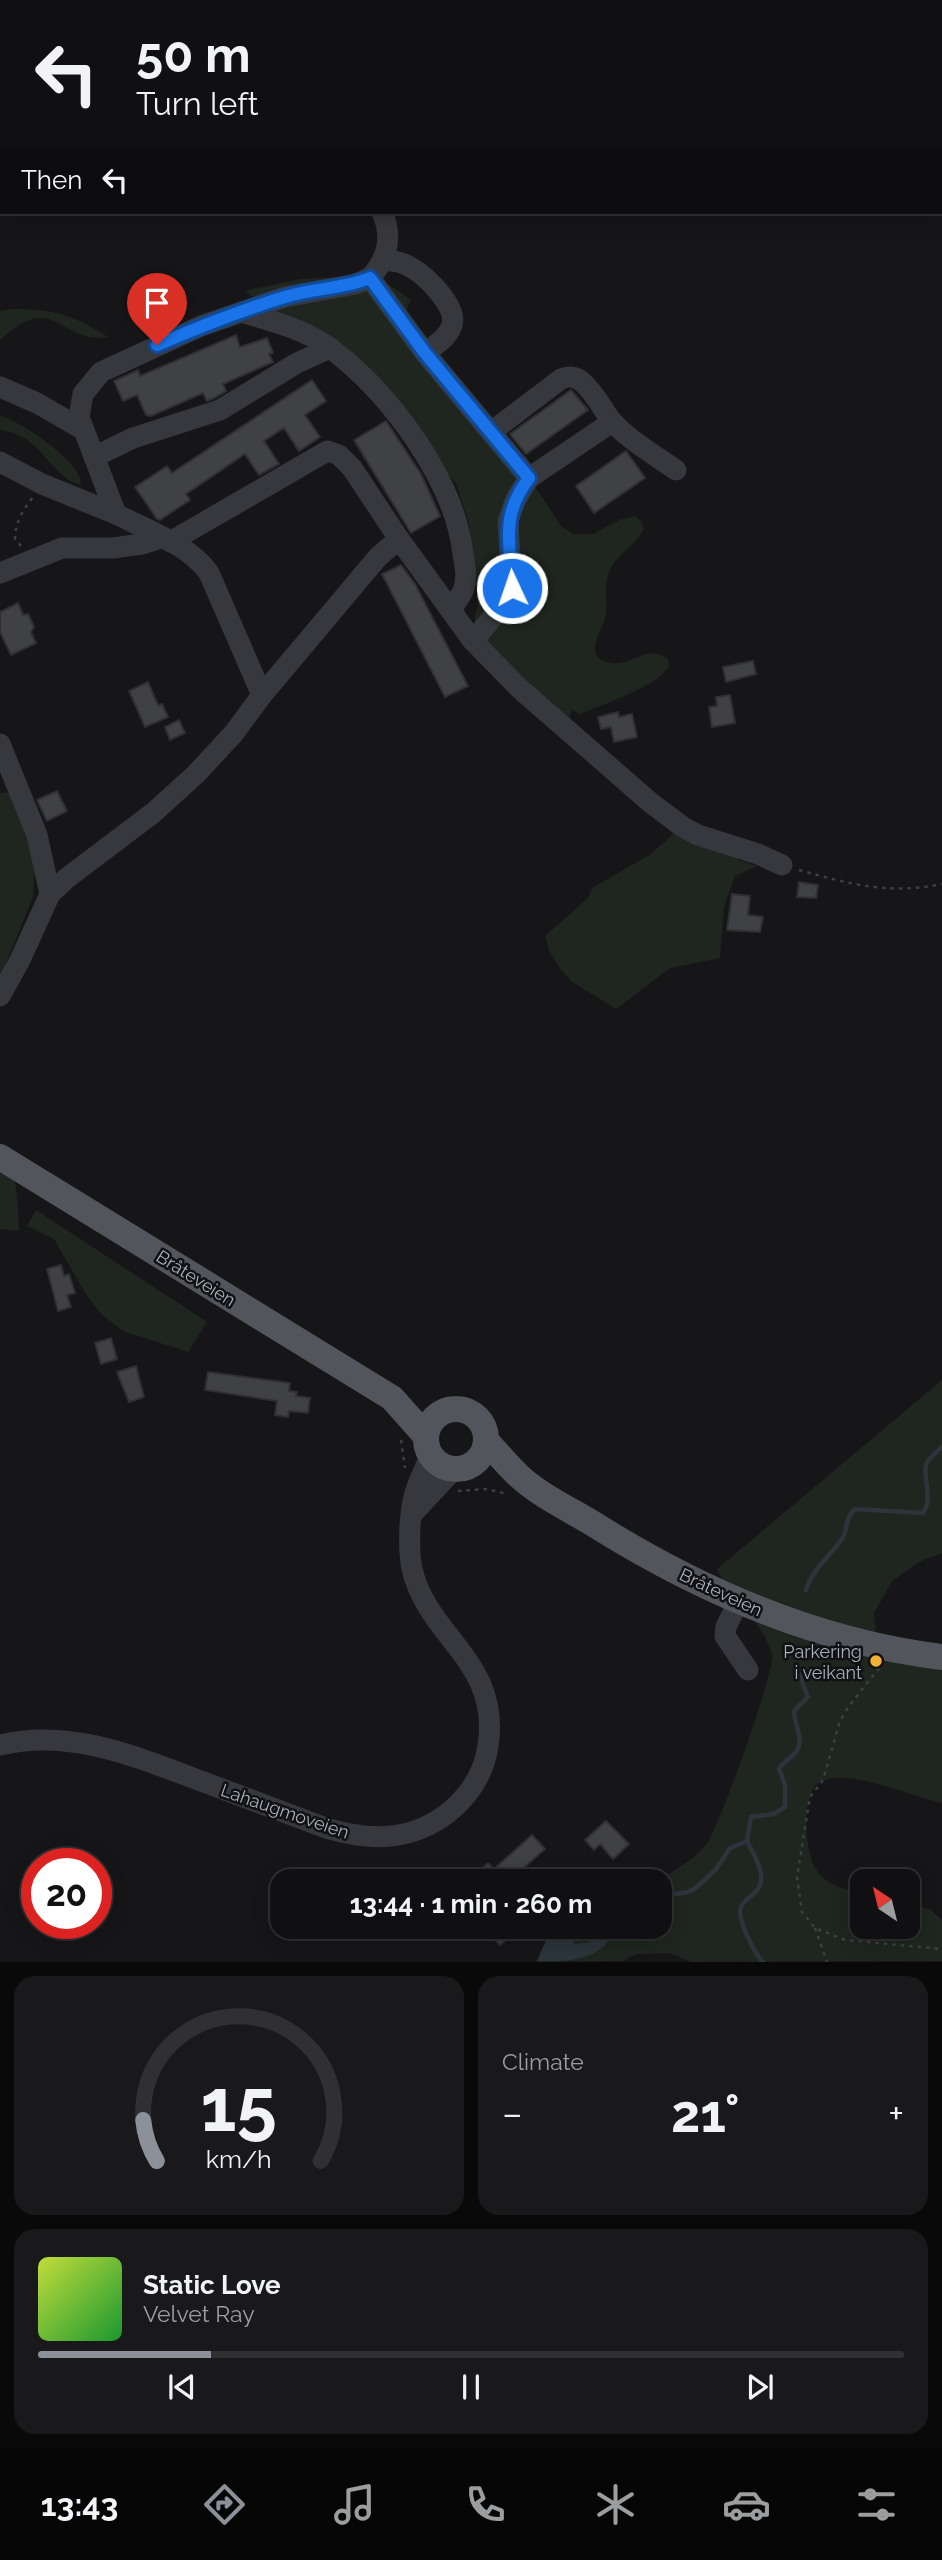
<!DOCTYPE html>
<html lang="en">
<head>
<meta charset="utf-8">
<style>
	:root { --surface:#101012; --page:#19191b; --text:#f1f3f6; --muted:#9c9d9f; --line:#303032; --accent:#8c9099 }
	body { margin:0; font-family:Raleway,sans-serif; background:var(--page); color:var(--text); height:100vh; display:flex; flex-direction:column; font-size:26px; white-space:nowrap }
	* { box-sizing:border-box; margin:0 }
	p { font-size:23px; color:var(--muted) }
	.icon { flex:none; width:38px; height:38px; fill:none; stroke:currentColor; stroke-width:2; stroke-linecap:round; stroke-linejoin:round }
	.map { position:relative; height:1962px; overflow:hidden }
	.drawer { display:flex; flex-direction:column; gap:14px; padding:14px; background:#09090a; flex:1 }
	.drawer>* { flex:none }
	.top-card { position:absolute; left:0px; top:0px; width:943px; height:214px; box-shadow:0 4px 18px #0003,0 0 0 2px var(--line); background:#101012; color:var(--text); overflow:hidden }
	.needle { width:46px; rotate:325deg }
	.tools { position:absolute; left:850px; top:1869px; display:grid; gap:14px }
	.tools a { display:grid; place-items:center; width:70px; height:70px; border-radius:14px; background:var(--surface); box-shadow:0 4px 18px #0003,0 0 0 2px var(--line); font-size:35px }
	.speed { position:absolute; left:21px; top:1848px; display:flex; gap:14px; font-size:35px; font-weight:700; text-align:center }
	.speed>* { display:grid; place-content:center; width:91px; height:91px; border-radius:50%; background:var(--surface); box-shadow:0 4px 18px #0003,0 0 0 2px var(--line); line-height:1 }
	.speed .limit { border:10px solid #d22; background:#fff; color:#111 }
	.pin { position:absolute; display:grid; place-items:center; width:60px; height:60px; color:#fff; margin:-72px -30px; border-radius:50% 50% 50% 0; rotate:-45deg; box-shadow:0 0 7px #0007 }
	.pin .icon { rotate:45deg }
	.me { position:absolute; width:77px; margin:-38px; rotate:357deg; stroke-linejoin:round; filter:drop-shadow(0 0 5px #0008) }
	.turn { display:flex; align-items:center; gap:24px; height:147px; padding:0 21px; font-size:32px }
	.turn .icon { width:91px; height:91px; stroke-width:2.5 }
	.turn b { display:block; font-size:49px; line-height:60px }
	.then { display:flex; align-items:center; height:66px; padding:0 21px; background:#0003; gap:14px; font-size:26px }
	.big { font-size:52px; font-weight:700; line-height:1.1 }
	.drawer .card { flex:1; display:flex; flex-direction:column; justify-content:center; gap:10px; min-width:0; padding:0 24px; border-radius:21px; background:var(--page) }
	.drawer .dial { align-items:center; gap:0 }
	.dial svg { height:182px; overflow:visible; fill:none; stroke:var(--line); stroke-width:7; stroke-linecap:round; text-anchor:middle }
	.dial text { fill:var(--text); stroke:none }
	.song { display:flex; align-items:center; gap:21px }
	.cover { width:84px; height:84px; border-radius:10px; background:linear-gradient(135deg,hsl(70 70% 55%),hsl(130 70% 35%)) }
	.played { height:7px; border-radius:4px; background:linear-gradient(90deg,var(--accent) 20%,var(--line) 20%) }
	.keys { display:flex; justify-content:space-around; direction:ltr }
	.heat { display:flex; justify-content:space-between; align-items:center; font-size:38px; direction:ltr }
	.drawer .tiles { flex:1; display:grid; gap:14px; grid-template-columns:1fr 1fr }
	.card:last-child { grid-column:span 2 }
	.trip { position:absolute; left:270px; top:1869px; width:402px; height:70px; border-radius:21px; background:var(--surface); box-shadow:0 4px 18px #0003,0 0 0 2px var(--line); font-weight:700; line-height:70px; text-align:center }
	.tab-bar { display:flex; height:112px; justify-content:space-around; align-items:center; background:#060607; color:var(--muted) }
	.tab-bar .icon { width:49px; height:49px }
	.tab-bar .on { color:var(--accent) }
	.tab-bar b { font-size:32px; color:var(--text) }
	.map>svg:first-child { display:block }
	.green { fill:#1e261f }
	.water { fill:#2c353c }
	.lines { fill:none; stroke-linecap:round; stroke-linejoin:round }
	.stream { stroke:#2c353c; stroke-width:4.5 }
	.building { fill:#404145; stroke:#303034; stroke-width:2 }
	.path { stroke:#3d3f44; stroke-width:2.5; stroke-dasharray:3.5 5; stroke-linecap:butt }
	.minor { stroke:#37383d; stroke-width:21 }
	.major { stroke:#53555c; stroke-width:26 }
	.route-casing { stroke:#114b97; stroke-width:18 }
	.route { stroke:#1a73e8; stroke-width:12 }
	.poi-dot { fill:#f2b134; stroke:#111113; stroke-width:2.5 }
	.labels { text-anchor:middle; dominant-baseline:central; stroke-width:5; stroke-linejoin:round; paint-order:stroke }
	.street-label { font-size:18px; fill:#a8adb8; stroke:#111113 }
	.poi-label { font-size:18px; fill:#a8adb8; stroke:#111113; text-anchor:end }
</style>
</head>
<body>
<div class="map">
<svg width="942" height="1962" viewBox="0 0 942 1962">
	<rect width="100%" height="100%" fill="#161618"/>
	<!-- green -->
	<g class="green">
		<path d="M 340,277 L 385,282 L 411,300 L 404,315 L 540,494 L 561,526 L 573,534 L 593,534 L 619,520 L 635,516 L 641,521 L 644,529 C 636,544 621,552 612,566 C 602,583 608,597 606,614 C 604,629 579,659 612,663 C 635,666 644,643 668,659 L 669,667 C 655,687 604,704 580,714 L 572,710 L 566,728 L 473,631 L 479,595 L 469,523 L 456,484 L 397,410 L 245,291 L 300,279 Z"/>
		<path d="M 12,309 C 53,309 74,315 108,337 C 59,345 55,289 0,340 L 0,311 Z"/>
		<path d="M 0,416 C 20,420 84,464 81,485 C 50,479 44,435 0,430 Z"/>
		<polygon points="16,791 36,854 33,897 0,978 0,793"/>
		<polygon points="670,830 741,848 738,860 757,866 735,876 724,907 720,958 670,968 616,1009 571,981 559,967 549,950 545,936 588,898 592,888 651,854 673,834"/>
		<path d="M 0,1144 C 17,1158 18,1209 19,1231 L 0,1229 Z"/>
		<polygon points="36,1210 207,1322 188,1352 123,1331 102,1315 87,1296 54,1239 27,1226"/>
		<path d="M 942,1380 L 942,1553 L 921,1561 L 893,1580 L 874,1613 L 876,1636 L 942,1656 L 942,1803 C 912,1797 848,1767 820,1782 C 800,1793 805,1853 816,1869 C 826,1886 845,1889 863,1893 L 863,1927 L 908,1927 L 908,1903 L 931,1910 L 942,1920 L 942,1961 L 691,1962 L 670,1953 L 636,1954 L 623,1961 L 535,1962 L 588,1927 L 660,1927 L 660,1881 L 657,1881 C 674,1871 697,1858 708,1842 C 720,1823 776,1670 772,1654 C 762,1620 731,1601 717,1569 Z"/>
	</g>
	<!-- water -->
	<path class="water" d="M 552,1927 L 574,1927 L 568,1936 L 575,1944 L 590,1942 L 590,1934 L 584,1927 L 611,1927 L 612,1936 C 597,1962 563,1962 537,1961 Z"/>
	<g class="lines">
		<!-- stream -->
		<g class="stream">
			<path d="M 806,1590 C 812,1570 830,1556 842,1539 C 849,1528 844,1518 855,1509 L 923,1513 C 933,1499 923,1480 926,1465 C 928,1458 937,1452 942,1447"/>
			<path d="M 747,1841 C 753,1853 763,1869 761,1882 C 758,1895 745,1897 741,1907 C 736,1918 755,1954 763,1962"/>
			<path d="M 660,1897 L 687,1892 L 696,1888 L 716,1869 L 730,1848 L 747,1841 L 751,1817 L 774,1814 L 785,1807 L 785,1785 L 779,1769 C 783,1762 791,1758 796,1752 C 805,1740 794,1724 794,1711 L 808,1697 L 799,1674"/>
		</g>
	</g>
	<!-- building -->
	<g class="building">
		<polygon points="236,335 240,347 267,338 273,353 269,354 273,362 223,384 226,391 214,398 207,401 203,393 151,416 146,415 137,395 123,401 114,381 138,370 140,376"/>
		<polygon points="312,380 326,401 305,415 320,437 299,451 284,428 264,441 279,464 259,475 245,454 186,494 190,500 160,520 157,519 135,487 167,466 172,473"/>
		<polygon points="571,390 588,410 526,454 510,434"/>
		<polygon points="386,421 421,474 440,516 411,533 354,440"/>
		<polygon points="626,451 645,478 594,513 576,486"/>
		<polygon points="401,565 415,584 468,686 445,697 382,574"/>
		<polygon points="18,603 23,615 28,614 34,627 31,632 36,643 11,655 0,632 0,612"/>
		<polygon points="753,661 756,674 726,682 723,667"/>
		<polygon points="148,682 158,705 162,704 168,717 145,727 129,691"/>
		<polygon points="730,695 735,723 712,727 709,707 717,706 716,697"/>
		<polygon points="618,712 619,717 632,714 637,737 614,742 611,727 601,729 598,717"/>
		<polygon points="179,720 185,733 170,740 165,727"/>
		<polygon points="57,791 67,811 47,821 37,800"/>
		<polygon points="799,882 818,885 816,898 797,897"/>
		<polygon points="732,894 750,896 748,915 763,917 760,932 727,930"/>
		<polygon points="61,1265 64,1276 69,1274 75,1293 67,1295 71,1307 58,1311 47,1269"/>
		<polygon points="111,1338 117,1359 101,1364 95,1343"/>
		<polygon points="136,1366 144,1397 129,1402 117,1372"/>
		<polygon points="208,1372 290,1383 289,1391 297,1392 296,1396 310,1398 308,1413 289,1411 288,1417 275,1415 277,1401 205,1390"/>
		<polygon points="606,1821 629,1844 613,1859 600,1844 594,1850 585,1840"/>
		<polygon points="532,1835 545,1849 509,1881 467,1881 488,1863 494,1869"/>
		<polygon points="500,1927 520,1927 500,1945 491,1935"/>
	</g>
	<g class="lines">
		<!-- path -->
		<g class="path">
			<path d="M 21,546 L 15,539 C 15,522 23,510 33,497"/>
			<path d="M 799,870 C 850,884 888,895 942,884"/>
			<polyline points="401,1440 405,1468"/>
			<polyline points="458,1491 487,1489 507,1494"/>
			<polyline points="879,1668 849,1706 840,1721 823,1780 810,1797 797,1877 802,1912 815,1928 845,1940 942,1949"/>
			<polyline points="815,1928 827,1962"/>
		</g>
		<!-- minor -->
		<g class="minor">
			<polyline points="221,0 222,2"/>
			<path d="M 382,212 C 393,237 388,258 370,278 L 425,353 L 529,478 L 516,499 L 508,521 L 512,588 L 508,599 L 473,641"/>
			<path d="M 385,260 C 394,261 403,262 412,268 C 426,276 458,307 452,325 C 448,338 435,345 425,353"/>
			<path d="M 241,312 C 272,321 304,329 330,348 C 389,392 455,480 463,554 C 465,566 468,579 463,591 C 460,597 455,603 451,609"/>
			<polyline points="0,387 37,403 82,429"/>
			<path d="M 491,432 L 561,379 C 568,376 574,376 581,381 C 594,391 601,407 611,420 C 628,440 655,455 676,470"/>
			<polyline points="94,457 133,438 220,410 297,363 330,348"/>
			<polyline points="0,462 42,484 116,514"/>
			<polyline points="529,478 612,422"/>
			<polyline points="170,542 322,454 328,451 339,455 352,468 399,539 473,641 519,688 651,803 683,827 698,835 758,854 782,865"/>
			<polyline points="0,573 62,548 113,548 142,544 161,538"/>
			<path d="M 262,695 L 209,573 C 188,544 147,530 116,514 L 79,417 L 83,394 L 101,372 L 201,326 L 285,297 L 356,284 L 370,278"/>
			<polyline points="0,744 37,835 50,894"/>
			<polyline points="0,996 20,960 50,894 67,878 153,813 196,774 234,733 262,695 378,557 399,539"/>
			<polyline points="413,1513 454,1469"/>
			<polyline points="738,1602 726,1627 725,1636 748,1670"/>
			<path d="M 0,1745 C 70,1728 137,1757 201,1781 C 243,1797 284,1812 326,1828 C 369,1841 410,1842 448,1813 C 469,1796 484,1773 488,1746 C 501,1661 428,1638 412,1569 C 408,1548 409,1510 416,1490 C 420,1478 426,1467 430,1455"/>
		</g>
		<!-- major -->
		<g class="major">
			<polyline points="0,1157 392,1398 425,1435"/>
			<circle cx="456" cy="1439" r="30"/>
			<path d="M 486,1441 C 497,1452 507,1465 519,1476 C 540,1496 575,1512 600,1528 C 705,1593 818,1642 942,1657"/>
		</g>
	</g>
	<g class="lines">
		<!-- route casing -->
		<g class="route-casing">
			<path id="route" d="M 157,345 C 199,327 242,310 285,297 C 313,288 343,289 370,278 L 425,353 L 529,478 C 499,518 511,543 512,588"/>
		</g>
		<!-- route -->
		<use href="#route" class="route"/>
	</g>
	<!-- markers -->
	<circle class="poi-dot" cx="876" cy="1661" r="7"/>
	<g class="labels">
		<!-- street labels -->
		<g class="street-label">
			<text transform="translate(196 1278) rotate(32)">Bråteveien</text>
			<text transform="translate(721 1592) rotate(25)">Bråteveien</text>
			<text transform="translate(285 1811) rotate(19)">Lahaugmoveien</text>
		</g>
		<!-- poi labels -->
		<g class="poi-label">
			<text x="862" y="1651">Parkering<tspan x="862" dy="21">i veikant</tspan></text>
		</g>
	</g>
</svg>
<div class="tools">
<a><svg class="needle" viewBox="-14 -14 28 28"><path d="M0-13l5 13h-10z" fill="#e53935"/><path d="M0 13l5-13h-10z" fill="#9c9d9f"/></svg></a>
</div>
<div class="speed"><div class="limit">20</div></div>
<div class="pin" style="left:157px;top:345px;background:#d93025"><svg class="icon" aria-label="arrive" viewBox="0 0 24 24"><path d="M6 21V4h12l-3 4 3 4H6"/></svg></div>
<svg class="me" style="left:512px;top:588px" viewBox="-20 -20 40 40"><circle r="17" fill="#1a73e8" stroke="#fff" stroke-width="3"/><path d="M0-11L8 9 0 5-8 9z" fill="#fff"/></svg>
<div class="trip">13:44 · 1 min · 260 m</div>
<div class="top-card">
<div class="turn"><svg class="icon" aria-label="left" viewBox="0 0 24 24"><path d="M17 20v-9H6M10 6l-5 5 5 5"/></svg><div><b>50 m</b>Turn left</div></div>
<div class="then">Then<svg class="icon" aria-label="left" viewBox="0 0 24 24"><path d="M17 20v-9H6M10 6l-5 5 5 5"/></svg></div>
</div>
</div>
<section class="drawer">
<div class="tiles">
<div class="card dial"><svg viewBox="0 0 100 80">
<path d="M14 69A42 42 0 1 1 86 69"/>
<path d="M14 69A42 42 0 0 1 8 51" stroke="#8c9099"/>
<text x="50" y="56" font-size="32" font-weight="700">15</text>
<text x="50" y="72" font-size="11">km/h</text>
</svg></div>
<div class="card"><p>Climate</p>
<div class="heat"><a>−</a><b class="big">21°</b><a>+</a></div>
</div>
<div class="card">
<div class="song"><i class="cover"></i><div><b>Static Love</b><p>Velvet Ray</p></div></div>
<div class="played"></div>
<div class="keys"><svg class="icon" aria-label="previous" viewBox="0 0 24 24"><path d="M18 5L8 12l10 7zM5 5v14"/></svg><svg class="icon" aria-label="pause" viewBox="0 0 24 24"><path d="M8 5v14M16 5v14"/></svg><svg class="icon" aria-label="next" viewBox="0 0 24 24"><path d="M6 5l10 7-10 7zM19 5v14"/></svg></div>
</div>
</div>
</section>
<nav class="tab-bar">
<b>13:43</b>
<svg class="icon on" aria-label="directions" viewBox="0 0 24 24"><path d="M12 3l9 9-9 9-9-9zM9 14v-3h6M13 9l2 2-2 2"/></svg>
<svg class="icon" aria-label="music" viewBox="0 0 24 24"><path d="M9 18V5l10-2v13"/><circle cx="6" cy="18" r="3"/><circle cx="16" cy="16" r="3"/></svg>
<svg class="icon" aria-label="phone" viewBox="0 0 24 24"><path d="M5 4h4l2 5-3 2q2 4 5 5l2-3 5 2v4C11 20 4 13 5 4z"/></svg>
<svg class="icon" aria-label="climate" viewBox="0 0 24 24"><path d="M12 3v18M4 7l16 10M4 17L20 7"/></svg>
<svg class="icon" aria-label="car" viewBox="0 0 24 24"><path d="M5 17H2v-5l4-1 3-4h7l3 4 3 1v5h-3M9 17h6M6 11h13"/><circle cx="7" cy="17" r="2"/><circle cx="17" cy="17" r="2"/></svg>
<svg class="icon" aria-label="filters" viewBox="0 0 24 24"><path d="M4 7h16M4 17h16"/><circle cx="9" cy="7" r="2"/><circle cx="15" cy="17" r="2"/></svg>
</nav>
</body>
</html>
